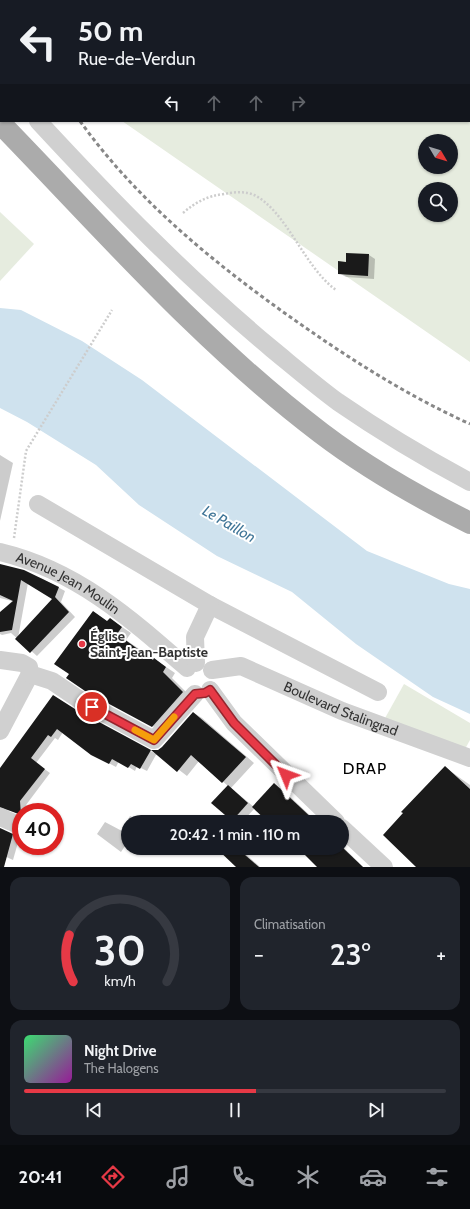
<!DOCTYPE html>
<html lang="fr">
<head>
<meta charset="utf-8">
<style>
	:root { --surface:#171b24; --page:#20242c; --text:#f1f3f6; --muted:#9ea1a6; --line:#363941; --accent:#e63946 }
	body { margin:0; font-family:Cabin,sans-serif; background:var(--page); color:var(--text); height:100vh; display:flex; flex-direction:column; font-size:15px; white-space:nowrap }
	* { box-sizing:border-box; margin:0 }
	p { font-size:13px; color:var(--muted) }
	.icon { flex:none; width:22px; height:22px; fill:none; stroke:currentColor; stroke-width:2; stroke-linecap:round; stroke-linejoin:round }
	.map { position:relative; height:867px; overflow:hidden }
	.panel { display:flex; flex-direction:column; gap:10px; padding:10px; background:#0d0f14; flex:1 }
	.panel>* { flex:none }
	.top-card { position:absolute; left:0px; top:0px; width:470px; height:122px; box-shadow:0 1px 3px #0004; background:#171b24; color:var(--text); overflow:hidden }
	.needle { width:26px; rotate:128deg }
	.controls { position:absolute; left:418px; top:134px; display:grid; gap:8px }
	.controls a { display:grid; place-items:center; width:40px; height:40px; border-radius:50%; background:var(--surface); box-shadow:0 1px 3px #0004; font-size:20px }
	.speed { position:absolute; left:12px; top:803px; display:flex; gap:8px; font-size:20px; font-weight:700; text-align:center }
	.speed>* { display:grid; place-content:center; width:52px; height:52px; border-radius:50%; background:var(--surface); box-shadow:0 1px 3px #0004; line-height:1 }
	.speed .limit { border:6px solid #d22; background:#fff; color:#111 }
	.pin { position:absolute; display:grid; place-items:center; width:34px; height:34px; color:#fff; margin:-17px; border:2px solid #fff; border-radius:50%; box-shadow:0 1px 4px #0007 }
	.me { position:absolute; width:44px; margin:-22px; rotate:314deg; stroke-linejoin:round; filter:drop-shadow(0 0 3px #0008) }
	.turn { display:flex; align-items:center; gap:14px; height:84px; padding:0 12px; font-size:18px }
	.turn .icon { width:52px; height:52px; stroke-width:2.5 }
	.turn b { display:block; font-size:28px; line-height:34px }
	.lanes { display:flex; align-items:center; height:38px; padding:0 12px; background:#0003; justify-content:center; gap:20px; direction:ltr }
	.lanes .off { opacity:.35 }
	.big { font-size:30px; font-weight:600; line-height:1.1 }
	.panel .card { flex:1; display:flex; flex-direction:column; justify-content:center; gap:6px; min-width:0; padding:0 14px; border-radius:12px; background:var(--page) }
	.panel .dial { align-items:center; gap:0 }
	.dial svg { height:104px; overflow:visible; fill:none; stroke:var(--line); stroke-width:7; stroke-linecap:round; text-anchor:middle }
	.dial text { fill:var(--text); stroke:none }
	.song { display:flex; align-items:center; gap:12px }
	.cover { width:48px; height:48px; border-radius:6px; background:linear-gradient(135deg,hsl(140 70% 55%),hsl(300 70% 35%)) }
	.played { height:4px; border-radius:2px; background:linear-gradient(90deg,var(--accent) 55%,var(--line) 55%) }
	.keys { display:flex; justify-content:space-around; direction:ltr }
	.heat { display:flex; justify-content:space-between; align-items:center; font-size:22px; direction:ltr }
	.panel .tiles { flex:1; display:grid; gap:10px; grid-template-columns:1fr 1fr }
	.card:last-child { grid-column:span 2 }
	.trip { position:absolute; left:121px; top:815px; width:228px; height:40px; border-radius:20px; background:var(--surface); box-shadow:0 1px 3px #0004; font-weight:600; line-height:40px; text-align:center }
	.menu { display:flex; height:64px; justify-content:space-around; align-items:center; background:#090b0e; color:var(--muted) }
	.menu .icon { width:28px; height:28px }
	.menu .current { color:var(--accent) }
	.menu b { font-size:18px; color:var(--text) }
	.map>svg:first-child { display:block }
	.green { fill:#e6ecdf; fill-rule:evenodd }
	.water { fill:#cfe2ee }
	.shadow { fill:#0003; fill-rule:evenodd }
	.building { fill:#1a1a1a }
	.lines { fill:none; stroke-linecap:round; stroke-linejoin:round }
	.path { stroke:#cdcdcd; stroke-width:2.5; stroke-dasharray:2 2; stroke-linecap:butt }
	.minor { stroke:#d0d0d0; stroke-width:18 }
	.major { stroke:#ababab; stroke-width:22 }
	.rail { stroke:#888; stroke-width:3; stroke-dasharray:4 3; stroke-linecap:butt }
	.route-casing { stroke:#96252e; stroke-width:10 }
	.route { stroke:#e63946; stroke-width:7 }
	.slow { stroke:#f59e0b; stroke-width:7 }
	.poi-dot { fill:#e63946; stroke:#fff; stroke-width:1.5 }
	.labels { text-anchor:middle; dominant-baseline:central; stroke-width:4; stroke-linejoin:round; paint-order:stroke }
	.street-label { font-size:14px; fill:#333; stroke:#fff }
	.poi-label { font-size:14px; font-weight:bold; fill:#333; stroke:#fff; text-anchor:start }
	.water-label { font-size:15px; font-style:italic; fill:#3f7597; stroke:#fff }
	.quarter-label { font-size:16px; letter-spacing:1px; fill:#000; stroke:#fff }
</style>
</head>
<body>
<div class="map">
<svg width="470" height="867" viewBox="0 0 470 867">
	<rect width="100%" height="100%" fill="#fff"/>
	<!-- green -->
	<g class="green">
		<path d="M 131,0 L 470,0 L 470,362 L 122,121 L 469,121 L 469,1 ZM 425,141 L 451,141 L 451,167 L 425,167 ZM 425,189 L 451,189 L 451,215 L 425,215 Z"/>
		<polygon points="0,212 34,244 0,281"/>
		<polygon points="404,684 470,723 470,740 465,749 384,720"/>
	</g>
	<!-- water -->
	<polygon class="water" points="0,308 21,310 82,341 142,380 367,551 449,584 470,589 470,714 433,697 356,644 292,592 217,556 139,505 96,465 27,422 0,408"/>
	<!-- shadow -->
	<g class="shadow">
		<polygon points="369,255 375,259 374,279 346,277 339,273 347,263"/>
		<polygon points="0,455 13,463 0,521"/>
		<path d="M 0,565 L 17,569 L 43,579 L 65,591 L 61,602 L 75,617 L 37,656 L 11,633 L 2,635 L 0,634 L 0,613 L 12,601 L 0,598 ZM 28,583 L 54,599 L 18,638 Z"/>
		<polygon points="94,612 108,622 110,619 131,633 126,640 175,673 172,678 192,698 162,731 96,696 70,674"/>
		<polygon points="54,696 79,713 156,754 194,713 202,718 254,763 231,788 254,807 274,784 283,790 317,822 270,822 255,808 242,822 235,822 232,820 228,786 199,761 187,776 157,753 147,771 137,766 135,771 119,761 116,767 99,758 63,732 58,740 55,738 36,763 50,773 26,805 39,811 39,812 21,812 21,815 11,810 0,812 0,770"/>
		<polygon points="446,768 470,785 470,867 417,867 403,854"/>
		<polygon points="130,816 141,822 128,822 128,848 125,846 121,852 97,834 105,822 122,831"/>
		<polygon points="0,829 19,839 13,860 0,854"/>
		<polygon points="342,846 363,867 319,867 299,848 342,848"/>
		<polygon points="129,848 141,848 138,854"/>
		<polygon points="227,848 239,848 260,867 238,867"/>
	</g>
	<!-- building -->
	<g class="building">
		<polygon points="346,253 369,254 368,276 338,274 338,261 346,262"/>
		<polygon points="0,564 24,570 59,587 55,597 69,612 30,653 15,639 52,599 21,580 12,630 0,632 0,612 13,601 0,595"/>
		<polygon points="93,611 107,621 110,618 122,627 117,634 153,660 154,658 166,667 163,672 183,692 152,727 85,691 66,678 69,674 54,664"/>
		<polygon points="53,695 75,709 151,750 140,769 131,764 128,768 112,759 109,764 91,755 57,729 51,737 48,735 31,758 45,769 20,801 21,815 0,807 0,768"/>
		<polygon points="193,712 246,757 222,783 191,755 177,772 151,750 158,750 162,747"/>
		<polygon points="445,766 470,789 470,867 416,867 383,835 403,813 401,812"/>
		<polygon points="274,783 300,807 316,822 268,822 252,807"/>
		<polygon points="228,785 248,803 232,821 211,803"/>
		<polygon points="0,828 13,834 4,867 0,867"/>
		<polygon points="216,848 237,848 259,867 236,867"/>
		<polygon points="298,848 343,848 363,867 317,867"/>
	</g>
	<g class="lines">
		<!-- path -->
		<g class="path">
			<path d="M 183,213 C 196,202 207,196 224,194 C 234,192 245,191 254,195 C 286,210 304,267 336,290"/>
			<polyline points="14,538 26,451 112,310"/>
		</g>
		<!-- minor -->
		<g class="minor">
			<polyline points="0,81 1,82"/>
			<path d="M 38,121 C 112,201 188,279 272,349 C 294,367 315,385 338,402 C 380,431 425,458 470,482"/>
			<polyline points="38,504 210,605 378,692"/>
			<path id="s1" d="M 0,552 C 76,570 130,618 187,668"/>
			<polyline points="0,660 22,663 29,667 30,674 0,731"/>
			<polyline points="196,663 195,637 210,605"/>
			<path id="s2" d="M 212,670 L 241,666 L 342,711 L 470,758"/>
			<polyline points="30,674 52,681 80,700 154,740 195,694"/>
			<polyline points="210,690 234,723 336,822"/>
			<polyline points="0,817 21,826"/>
			<polyline points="342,828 384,867"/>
		</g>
		<!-- major -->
		<path class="major" d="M 0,123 C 102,228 203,344 321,433 C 367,468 418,497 470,523"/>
		<!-- rail -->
		<path class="rail" d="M 80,121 C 135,198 209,259 286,314 C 345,356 404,394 470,424"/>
	</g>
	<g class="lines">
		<!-- route casing -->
		<g class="route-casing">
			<polyline id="route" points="92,707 154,740 195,694 205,693 210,690 234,723 286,775"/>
		</g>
		<!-- route -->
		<use href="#route" class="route"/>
		<!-- slow -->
		<polyline class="slow" points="135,730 154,740 174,717"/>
	</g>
	<!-- markers -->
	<circle class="poi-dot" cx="82" cy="644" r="4"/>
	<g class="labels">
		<!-- street labels -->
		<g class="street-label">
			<text stroke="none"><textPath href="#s1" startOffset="75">Avenue Jean Moulin</textPath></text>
			<text stroke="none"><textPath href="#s2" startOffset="138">Boulevard Stalingrad</textPath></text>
		</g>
		<!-- poi labels -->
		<g class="poi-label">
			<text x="90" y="636">Église<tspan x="90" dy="16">Saint-Jean-Baptiste</tspan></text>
		</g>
		<!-- water labels -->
		<g class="water-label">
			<text transform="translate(229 524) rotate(30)">Le Paillon</text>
		</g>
		<!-- quarter labels -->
		<g class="quarter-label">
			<text x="365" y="768">DRAP</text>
		</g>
	</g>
</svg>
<div class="controls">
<a><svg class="needle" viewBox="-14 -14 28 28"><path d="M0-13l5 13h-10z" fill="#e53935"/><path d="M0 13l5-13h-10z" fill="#9ea1a6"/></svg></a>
<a><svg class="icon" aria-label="search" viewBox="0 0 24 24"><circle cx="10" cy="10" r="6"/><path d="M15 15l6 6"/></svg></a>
</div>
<div class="speed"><div class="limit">40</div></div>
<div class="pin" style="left:92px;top:707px;background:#d93025"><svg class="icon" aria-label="arrive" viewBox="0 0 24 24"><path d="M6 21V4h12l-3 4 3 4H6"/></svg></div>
<svg class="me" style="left:286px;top:775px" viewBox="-20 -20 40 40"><path d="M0-17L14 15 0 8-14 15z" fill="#e63946" stroke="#fff" stroke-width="4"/></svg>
<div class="trip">20:42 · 1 min · 110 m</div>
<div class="top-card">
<div class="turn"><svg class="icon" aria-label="left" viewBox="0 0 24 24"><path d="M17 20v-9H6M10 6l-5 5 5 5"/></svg><div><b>50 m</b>Rue-de-Verdun</div></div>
<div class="lanes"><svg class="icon" aria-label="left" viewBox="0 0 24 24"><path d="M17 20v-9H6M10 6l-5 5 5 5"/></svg><svg class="icon off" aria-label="ahead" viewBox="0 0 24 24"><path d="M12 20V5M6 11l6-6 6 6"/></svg><svg class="icon off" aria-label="ahead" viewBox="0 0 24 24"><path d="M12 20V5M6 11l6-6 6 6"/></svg><svg class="icon off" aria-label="right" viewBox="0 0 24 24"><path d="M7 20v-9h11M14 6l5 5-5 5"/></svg></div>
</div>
</div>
<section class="panel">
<div class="tiles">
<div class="card dial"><svg viewBox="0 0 100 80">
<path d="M14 69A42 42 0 1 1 86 69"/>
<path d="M14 69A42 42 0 0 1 11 33" stroke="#e63946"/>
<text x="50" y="56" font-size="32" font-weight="700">30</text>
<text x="50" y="72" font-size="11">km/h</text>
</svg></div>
<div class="card"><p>Climatisation</p>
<div class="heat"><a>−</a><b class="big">23°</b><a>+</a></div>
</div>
<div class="card">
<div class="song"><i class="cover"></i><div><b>Night Drive</b><p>The Halogens</p></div></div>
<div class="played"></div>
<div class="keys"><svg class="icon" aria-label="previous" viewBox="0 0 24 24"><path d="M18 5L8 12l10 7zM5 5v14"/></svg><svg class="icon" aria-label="pause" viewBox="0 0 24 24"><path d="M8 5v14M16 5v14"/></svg><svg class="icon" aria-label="next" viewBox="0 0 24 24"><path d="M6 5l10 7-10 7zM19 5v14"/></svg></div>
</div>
</div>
</section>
<nav class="menu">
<b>20:41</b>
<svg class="icon current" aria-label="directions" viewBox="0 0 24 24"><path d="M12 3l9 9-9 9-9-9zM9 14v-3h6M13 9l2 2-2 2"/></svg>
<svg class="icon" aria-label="music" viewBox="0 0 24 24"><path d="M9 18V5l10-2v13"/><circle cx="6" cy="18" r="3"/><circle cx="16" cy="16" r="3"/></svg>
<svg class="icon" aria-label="phone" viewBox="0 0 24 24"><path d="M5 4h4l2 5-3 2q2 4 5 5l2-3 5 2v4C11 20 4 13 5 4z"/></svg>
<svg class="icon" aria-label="climate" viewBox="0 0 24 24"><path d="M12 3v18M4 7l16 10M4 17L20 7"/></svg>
<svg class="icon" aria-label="car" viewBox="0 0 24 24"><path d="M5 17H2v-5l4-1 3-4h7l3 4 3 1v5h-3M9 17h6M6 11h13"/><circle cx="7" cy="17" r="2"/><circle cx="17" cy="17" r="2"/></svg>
<svg class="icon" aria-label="filters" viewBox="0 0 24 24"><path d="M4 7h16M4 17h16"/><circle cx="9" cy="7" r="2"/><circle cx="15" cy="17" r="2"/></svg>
</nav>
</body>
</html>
